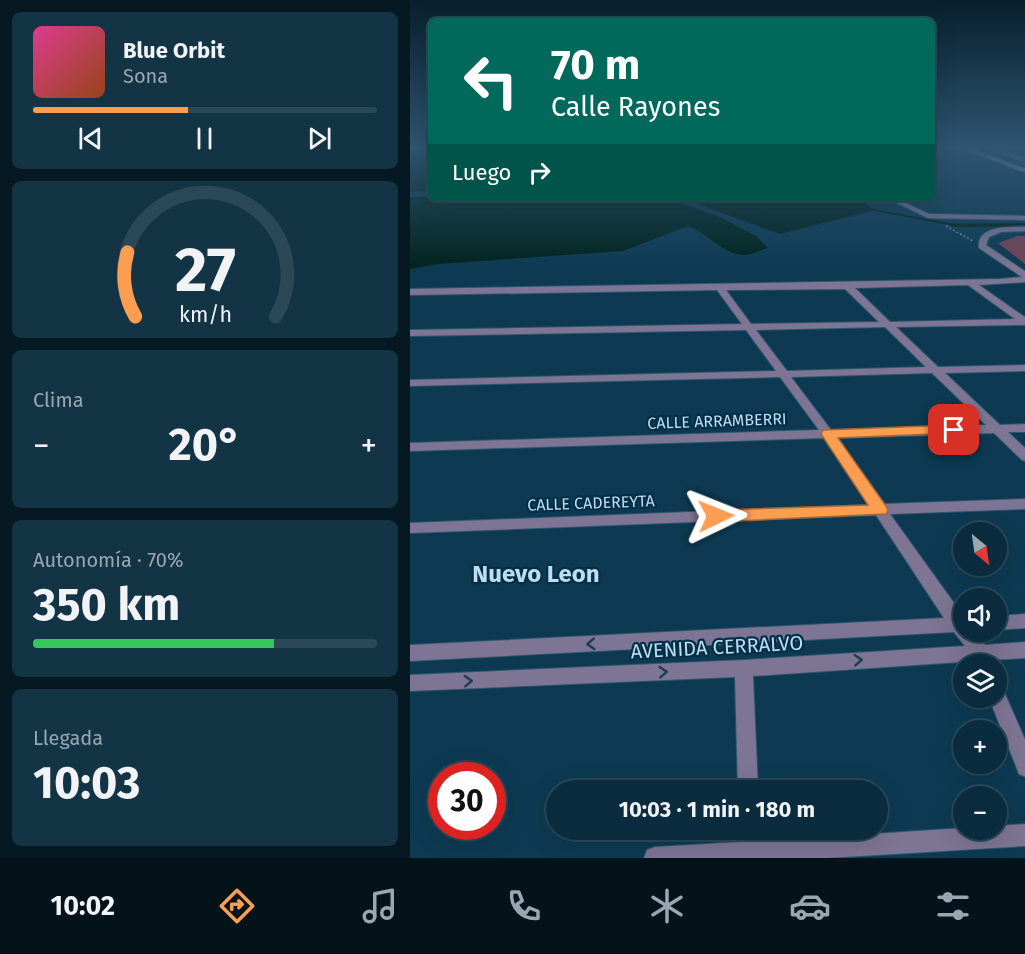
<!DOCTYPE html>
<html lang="es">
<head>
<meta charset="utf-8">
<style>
	:root { --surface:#0a2c3e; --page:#133445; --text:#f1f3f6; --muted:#99a7b0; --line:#2a4858; --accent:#fc9e52 }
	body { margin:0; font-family:"Fira Sans",sans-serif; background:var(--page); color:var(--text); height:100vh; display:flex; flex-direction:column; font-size:22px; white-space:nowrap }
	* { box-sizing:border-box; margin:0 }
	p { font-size:20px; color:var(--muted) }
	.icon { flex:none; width:33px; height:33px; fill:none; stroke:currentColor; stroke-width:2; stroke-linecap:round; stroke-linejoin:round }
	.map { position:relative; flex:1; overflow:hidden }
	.panel { display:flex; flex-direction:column; gap:12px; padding:12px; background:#061822; width:410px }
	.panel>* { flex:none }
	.guide { position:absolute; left:18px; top:18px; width:507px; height:183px; border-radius:9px; box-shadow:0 6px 24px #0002,0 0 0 2px var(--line); background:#00695c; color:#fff; overflow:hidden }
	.needle { width:39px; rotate:151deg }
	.buttons { position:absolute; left:543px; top:522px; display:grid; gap:12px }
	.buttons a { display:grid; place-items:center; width:54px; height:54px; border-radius:50%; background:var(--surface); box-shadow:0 6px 24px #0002,0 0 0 2px var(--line); font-size:30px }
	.speed { position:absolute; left:18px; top:762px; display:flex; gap:12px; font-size:30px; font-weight:700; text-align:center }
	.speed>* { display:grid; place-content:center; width:78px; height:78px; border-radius:50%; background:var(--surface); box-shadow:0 6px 24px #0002,0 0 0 2px var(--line); line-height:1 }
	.speed .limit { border:9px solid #d22; background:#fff; color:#111 }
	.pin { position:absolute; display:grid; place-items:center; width:51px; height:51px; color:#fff; margin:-26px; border-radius:12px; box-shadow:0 3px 9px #0006 }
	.me { position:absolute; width:66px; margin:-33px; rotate:88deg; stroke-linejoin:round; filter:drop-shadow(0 0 4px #0008) }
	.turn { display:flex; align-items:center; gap:21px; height:126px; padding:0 24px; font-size:27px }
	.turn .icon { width:78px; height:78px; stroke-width:2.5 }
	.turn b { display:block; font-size:42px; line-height:51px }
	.then { display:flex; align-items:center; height:57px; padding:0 24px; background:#0003; gap:12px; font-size:22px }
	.big { font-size:45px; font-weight:700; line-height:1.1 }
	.panel .widget { flex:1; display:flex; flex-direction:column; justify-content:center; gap:9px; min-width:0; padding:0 21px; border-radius:9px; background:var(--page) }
	.panel .dial { align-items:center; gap:0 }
	.dial svg { height:156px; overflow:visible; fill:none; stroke:var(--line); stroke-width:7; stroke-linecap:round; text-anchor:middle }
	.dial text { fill:var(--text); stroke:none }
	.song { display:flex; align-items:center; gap:18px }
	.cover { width:72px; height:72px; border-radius:9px; background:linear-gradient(135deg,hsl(330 70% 55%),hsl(20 70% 35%)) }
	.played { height:6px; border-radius:3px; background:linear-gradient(90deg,var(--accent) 45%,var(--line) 45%) }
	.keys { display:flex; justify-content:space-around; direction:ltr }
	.heat { display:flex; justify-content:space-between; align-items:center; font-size:33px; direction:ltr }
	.charge { height:9px; border-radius:4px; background:linear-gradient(90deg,#34c759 70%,var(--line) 0) }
	.trip { position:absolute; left:136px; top:780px; width:342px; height:60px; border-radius:30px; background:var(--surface); box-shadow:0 6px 24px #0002,0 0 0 2px var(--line); font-weight:700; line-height:60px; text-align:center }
	.tab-bar { display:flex; height:96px; justify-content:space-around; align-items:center; background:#041219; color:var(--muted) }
	.tab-bar .icon { width:42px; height:42px }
	.tab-bar .on { color:var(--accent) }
	.tab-bar b { font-size:27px; color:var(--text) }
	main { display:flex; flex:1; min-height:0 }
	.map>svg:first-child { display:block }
	.green { fill:#744556 }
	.water { fill:#01231d }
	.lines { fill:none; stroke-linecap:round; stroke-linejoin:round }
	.stream-far1 { stroke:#01231d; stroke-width:2 }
	.stream { stroke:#01231d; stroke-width:3 }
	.minor-casing { stroke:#2d576e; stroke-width:2 }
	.tertiary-casing { stroke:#2d576e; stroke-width:2 }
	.secondary-casing { stroke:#2d576e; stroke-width:2 }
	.path { stroke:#6c90a6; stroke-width:1.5; stroke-dasharray:2 2; stroke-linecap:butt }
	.minor { fill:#7d7593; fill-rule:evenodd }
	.tertiary { fill:#7d7593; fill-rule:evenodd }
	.secondary { fill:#a598c8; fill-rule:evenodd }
	.oneway { stroke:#193d56 }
	.route { fill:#fc9e52; stroke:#a46735; stroke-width:1.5 }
	.labels { text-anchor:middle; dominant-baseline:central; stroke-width:4.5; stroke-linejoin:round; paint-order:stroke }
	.street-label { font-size:16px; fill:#c0dcef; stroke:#002f47 }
	.near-street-label { font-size:20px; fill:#c0dcef; stroke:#002f47 }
	.near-quarter-label { font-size:24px; font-weight:bold; fill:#c0dcef; stroke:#002f47 }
</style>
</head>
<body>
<main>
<section class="panel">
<div class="widget">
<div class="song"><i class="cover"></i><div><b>Blue Orbit</b><p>Sona</p></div></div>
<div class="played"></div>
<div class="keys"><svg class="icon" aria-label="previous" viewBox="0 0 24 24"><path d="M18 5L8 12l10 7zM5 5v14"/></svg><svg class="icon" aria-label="pause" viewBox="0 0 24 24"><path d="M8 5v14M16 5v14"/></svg><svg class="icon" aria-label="next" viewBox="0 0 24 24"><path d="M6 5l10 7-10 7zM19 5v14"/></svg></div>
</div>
<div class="widget dial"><svg viewBox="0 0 100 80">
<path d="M14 69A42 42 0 1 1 86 69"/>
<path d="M14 69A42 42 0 0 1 10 36" stroke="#fc9e52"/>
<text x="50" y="56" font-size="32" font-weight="700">27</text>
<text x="50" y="72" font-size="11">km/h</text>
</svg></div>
<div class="widget"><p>Clima</p>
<div class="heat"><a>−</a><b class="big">20°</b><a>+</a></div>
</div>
<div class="widget"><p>Autonomía · 70%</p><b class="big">350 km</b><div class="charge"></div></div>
<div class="widget"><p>Llegada</p><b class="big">10:03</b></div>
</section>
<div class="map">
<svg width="616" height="858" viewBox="0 0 616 858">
	<rect width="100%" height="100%" fill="#0d3a52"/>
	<!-- green -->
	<polygon class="green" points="607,236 615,236 615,264 588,243"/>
	<!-- water -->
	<g class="water">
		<polygon points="0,148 21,148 21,191 0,192"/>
		<path d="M 21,196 L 256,198 L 308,216 L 346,236 L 358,248 C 351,250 342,255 335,255 C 315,256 296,232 278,226 L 213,251 L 27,264 L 0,269 L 0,197 Z"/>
		<polygon points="271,198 449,198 465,210 370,234"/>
	</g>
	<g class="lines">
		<!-- stream-far1 -->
		<polyline class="stream-far1" points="465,210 550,226 616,224"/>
		<!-- stream -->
		<polyline class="stream" points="542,225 599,225"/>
		<!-- minor casing -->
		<g class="minor-casing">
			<g id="minor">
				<polygon points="477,198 485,198 519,214 616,216 616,220 518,218"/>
				<path d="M 616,227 L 616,231 L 591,232 L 579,237 L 576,245 L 616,272 L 616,282 L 569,285 L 616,318 L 616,325 L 486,327 L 528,367 L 616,365 L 616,371 L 535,373 L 590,425 L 616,424 L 616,432 L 598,432 L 616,449 L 616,461 L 612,460 L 584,433 L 427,438 L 473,504 L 616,499 L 616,509 L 480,514 L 554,617 L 554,632 L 564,632 L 575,645 L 616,642 L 616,658 L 582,660 L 583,664 L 567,664 L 565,661 L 343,676 L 348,790 L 328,790 L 325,677 L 0,691 L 0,675 L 334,660 L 555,646 L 544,632 L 0,661 L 0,645 L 534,618 L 466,515 L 0,533 L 0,523 L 459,505 L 415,438 L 0,451 L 0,443 L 409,430 L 370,377 L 0,386 L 0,380 L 366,371 L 336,330 L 0,336 L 0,330 L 332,324 L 307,290 L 0,295 L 0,289 L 590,279 L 612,277 L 569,248 C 566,225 600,227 616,227 ZM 558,285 L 605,319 L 480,322 L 445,288 ZM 435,289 L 469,322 L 341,324 L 316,290 ZM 475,327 L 516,367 L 377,371 L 346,330 ZM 522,373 L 576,425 L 421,430 L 381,377 Z"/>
				<polygon points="616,614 616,628 586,630 586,616"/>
				<polygon points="586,685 592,687 616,742 616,777 609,774 579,698 586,698"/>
				<polygon points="616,824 616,846 418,858 234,858 237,850 245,847 330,842 330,830 350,830 351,841 554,828 586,830 586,826"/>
			</g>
		</g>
		<!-- tertiary casing -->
		<g class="tertiary-casing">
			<polygon id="tertiary" points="577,148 587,148 616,159 616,163"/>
		</g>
		<!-- secondary casing -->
		<g class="secondary-casing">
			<polygon id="secondary" points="552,148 561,148 616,169 616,173"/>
		</g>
		<!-- path -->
		<polyline class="path" points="536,226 563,241"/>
		<!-- minor -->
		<use href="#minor" class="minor"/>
		<!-- tertiary -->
		<use href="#tertiary" class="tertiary"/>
		<!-- secondary -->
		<use href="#secondary" class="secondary"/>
	</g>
	<!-- one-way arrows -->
	<defs><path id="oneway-chevron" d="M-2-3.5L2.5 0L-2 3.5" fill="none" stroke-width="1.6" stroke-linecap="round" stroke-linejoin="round" transform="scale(1.5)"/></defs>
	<g class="oneway">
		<use href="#oneway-chevron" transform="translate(181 644) rotate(177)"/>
		<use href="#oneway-chevron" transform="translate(448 660) rotate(-4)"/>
		<use href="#oneway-chevron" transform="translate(253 672) rotate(-3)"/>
		<use href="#oneway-chevron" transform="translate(58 681) rotate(-3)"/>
	</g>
	<!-- sky -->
	<linearGradient id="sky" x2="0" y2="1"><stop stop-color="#07202d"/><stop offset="0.55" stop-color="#2f5571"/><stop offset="1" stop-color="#2f5571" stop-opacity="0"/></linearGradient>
	<rect width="616" height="269" fill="url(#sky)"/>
	<!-- route -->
	<polygon class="route" points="544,425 551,430 549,433 428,438 476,506 478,510 476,514 306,522 298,516 306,510 458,505 411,434 413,430"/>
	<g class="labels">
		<!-- street labels -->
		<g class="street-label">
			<text transform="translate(307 421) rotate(-2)">CALLE ARRAMBERRI</text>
			<text transform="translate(181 503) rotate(-2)">CALLE CADEREYTA</text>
		</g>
		<!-- near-street labels -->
		<g class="near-street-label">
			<text transform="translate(307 647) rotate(-3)">AVENIDA CERRALVO</text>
		</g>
		<!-- near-quarter labels -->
		<g class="near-quarter-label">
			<text x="126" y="574">Nuevo Leon</text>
		</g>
	</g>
</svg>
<div class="buttons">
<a><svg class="needle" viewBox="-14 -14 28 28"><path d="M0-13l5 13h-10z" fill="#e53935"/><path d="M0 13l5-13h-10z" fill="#99a7b0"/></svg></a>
<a><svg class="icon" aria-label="sound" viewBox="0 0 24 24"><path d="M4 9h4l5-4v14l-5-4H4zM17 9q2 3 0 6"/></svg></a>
<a><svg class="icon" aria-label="layers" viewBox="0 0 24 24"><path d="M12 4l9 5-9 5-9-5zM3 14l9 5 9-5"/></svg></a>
<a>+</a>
<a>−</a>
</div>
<div class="speed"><div class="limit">30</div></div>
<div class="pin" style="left:544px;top:430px;background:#d93025"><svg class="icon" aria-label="arrive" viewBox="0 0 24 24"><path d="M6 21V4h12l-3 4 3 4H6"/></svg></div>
<svg class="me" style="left:306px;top:516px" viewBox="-20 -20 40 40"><path d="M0-17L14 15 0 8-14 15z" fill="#fc9e52" stroke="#fff" stroke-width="4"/></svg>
<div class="trip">10:03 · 1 min · 180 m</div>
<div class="guide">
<div class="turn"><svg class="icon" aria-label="left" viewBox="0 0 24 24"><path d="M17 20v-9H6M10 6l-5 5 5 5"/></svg><div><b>70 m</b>Calle Rayones</div></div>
<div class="then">Luego<svg class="icon" aria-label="right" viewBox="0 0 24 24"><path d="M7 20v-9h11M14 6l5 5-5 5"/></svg></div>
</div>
</div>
</main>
<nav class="tab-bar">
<b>10:02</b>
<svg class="icon on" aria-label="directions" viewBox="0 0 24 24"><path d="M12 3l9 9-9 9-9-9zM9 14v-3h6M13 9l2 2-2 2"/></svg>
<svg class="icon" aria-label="music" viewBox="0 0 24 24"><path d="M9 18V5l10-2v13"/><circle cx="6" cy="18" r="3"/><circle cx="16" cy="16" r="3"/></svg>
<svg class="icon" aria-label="phone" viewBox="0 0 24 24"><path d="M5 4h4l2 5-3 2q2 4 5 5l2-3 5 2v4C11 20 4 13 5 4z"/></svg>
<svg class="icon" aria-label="climate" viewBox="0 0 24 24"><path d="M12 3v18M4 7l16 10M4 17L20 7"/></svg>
<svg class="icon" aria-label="car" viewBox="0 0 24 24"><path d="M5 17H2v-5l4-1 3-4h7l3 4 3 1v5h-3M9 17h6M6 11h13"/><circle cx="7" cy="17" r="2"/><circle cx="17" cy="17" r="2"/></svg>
<svg class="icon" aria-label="filters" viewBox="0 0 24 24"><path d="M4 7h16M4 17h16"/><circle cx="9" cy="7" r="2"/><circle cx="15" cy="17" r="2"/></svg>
</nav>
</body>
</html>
